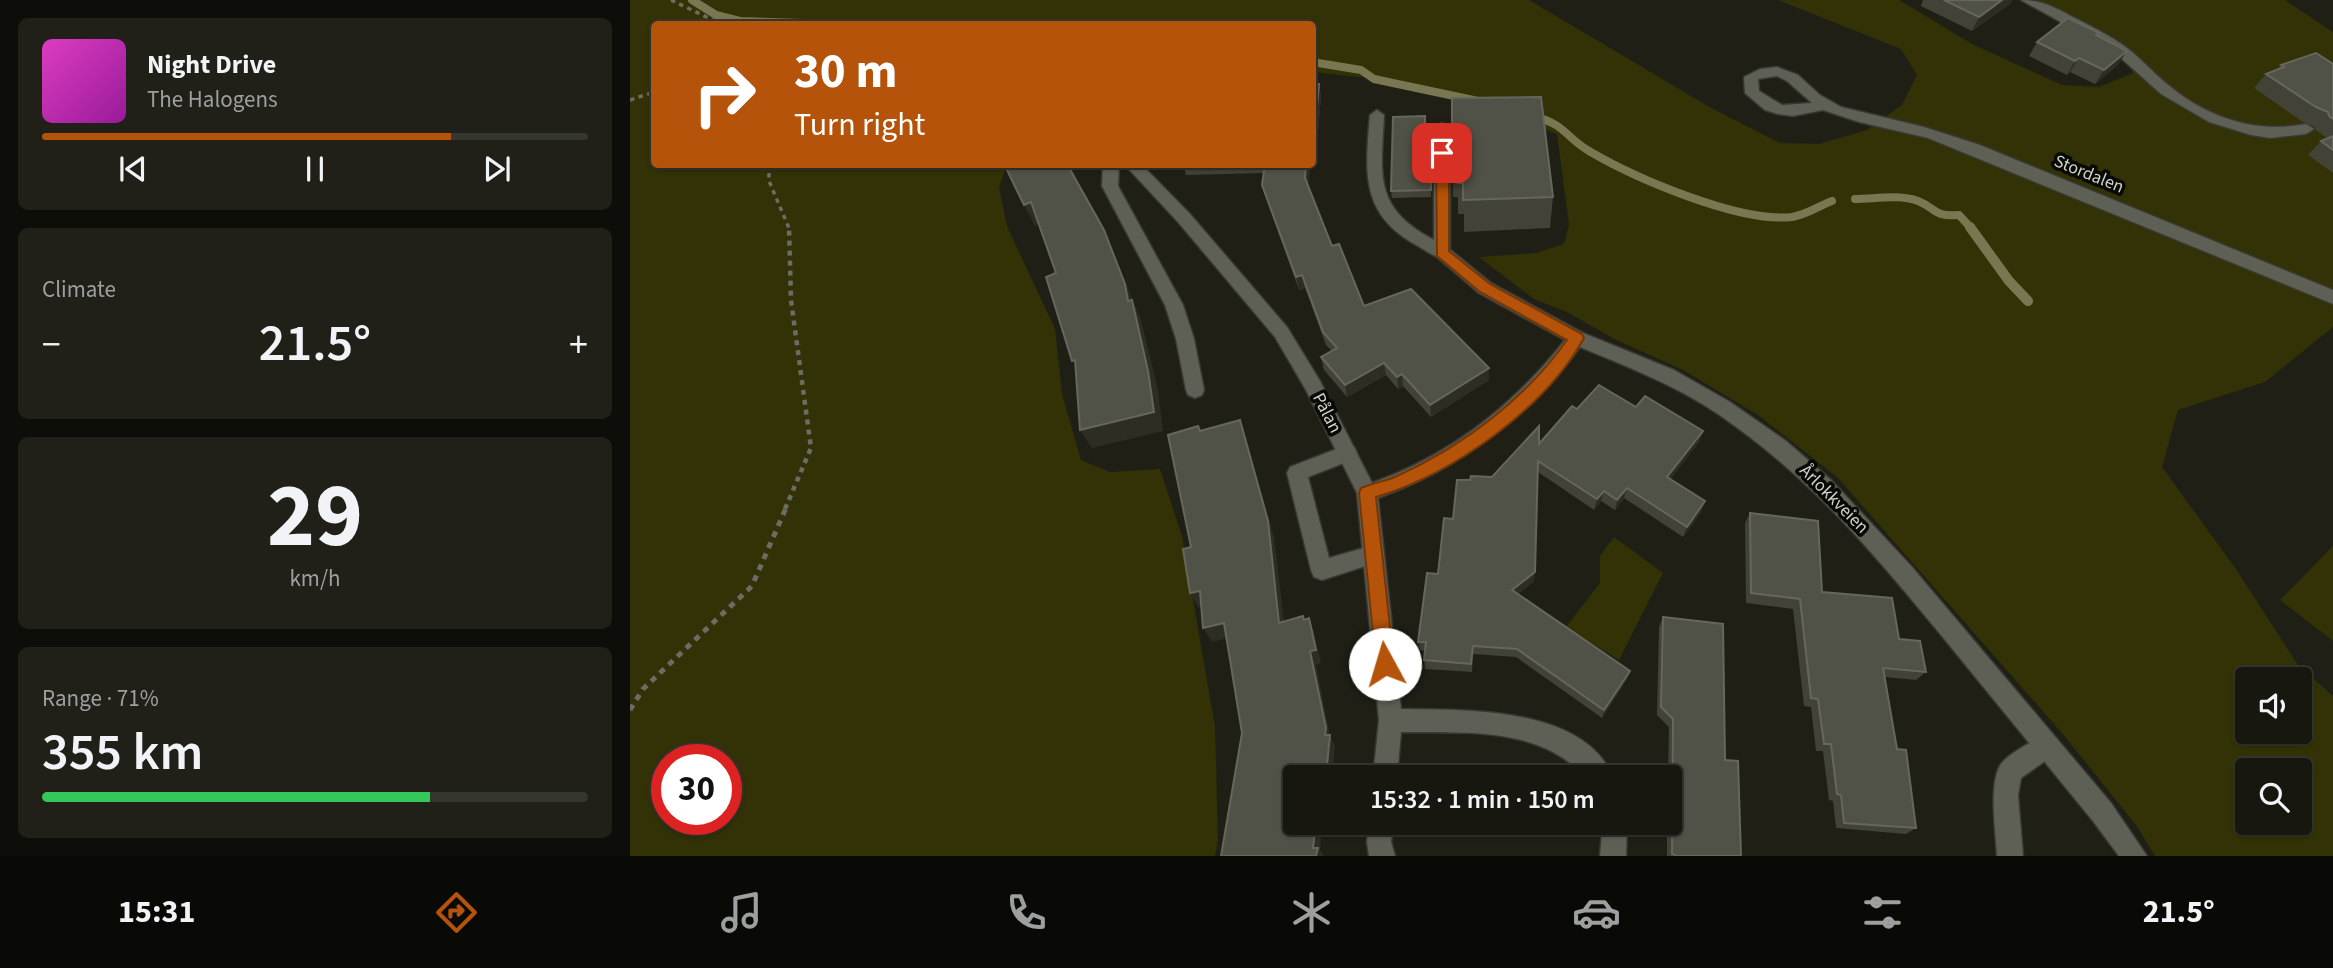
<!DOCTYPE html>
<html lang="en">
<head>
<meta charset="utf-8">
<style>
	:root { --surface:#171710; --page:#202019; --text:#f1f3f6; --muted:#9e9f9f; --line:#363630; --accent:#b45309 }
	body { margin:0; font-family:"Source Sans 3",sans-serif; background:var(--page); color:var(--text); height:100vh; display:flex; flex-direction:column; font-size:26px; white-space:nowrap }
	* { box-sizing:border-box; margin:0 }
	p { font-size:23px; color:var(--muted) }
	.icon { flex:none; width:38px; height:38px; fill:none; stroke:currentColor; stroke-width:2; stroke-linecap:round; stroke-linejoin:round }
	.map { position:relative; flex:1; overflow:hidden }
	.drawer { display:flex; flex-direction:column; gap:18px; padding:18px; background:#0d0d09; width:630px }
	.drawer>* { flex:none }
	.hud { position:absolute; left:21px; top:21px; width:665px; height:147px; border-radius:7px; box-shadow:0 2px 5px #0004,0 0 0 2px var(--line); background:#b45309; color:#fff; overflow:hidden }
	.tools { position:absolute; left:1605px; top:667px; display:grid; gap:14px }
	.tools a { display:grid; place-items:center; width:77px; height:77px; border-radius:7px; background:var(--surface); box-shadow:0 2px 5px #0004,0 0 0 2px var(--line); font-size:35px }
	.speed { position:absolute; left:21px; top:744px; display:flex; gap:14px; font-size:35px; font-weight:700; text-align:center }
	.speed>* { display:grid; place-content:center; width:91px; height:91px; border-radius:50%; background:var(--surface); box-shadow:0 2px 5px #0004,0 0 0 2px var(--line); line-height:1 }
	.speed .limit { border:10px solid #d22; background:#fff; color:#111 }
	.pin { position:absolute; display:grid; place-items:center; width:60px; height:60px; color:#fff; margin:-30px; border-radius:14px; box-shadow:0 4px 10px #0006 }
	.me { position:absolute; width:77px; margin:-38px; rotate:354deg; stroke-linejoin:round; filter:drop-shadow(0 0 5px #0008) }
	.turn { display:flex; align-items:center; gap:24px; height:147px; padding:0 28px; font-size:32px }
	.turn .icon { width:91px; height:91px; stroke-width:2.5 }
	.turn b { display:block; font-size:49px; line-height:60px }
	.big { font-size:52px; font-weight:600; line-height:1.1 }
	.drawer .tile { flex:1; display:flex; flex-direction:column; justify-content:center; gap:10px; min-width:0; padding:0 24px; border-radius:10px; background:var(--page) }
	.drawer .dial { align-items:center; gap:0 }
	.dial b { font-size:91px; line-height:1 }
	.song { display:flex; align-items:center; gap:21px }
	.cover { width:84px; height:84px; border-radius:10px; background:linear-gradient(135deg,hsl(310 70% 55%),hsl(300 70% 35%)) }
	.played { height:7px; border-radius:4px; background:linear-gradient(90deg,var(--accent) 75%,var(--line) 75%) }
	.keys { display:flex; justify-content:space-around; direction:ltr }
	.heat { display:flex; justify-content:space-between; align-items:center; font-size:38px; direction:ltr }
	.charge { height:10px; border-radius:5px; background:linear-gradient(90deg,#34c759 71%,var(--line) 0) }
	.trip { position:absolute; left:653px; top:765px; width:399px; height:70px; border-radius:7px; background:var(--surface); box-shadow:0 2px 5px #0004,0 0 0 2px var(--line); font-weight:600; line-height:70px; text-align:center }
	.tabs { display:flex; height:112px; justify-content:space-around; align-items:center; background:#090906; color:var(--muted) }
	.tabs .icon { width:49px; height:49px }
	.tabs .active { color:var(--accent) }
	.tabs b { font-size:32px; color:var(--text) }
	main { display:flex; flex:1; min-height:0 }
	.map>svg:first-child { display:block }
	.green { fill:#323206; fill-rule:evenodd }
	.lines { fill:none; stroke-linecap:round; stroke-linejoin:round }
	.stream-far1 { stroke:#787752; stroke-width:8 }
	.stream { stroke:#787752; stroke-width:10 }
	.service-casing { stroke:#393933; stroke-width:3 }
	.minor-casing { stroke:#393933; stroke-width:3 }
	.path-far2 { stroke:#6b6c64; stroke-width:3.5; stroke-dasharray:4.5 4.5; stroke-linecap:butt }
	.path-far1 { stroke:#6b6c64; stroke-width:4.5; stroke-dasharray:5 5; stroke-linecap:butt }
	.path { stroke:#6b6c64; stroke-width:5; stroke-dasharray:6 6; stroke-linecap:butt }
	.service { fill:#5f6055; fill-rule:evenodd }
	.minor { fill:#5f6055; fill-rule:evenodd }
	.wall { fill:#424237 }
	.shaded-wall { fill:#2d2d23 }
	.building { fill:#515247; stroke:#66665c; stroke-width:2 }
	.route { fill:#b45309; stroke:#753606; stroke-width:2 }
	.labels { text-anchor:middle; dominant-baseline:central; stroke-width:7; stroke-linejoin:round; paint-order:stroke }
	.street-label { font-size:18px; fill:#d2d3cc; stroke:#090905 }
</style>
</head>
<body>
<main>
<section class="drawer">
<div class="tile">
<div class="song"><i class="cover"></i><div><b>Night Drive</b><p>The Halogens</p></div></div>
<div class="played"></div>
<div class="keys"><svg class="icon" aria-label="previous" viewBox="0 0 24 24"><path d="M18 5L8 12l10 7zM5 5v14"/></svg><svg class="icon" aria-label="pause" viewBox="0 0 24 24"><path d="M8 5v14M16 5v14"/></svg><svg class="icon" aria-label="next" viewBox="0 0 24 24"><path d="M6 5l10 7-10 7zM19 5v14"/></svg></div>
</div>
<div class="tile"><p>Climate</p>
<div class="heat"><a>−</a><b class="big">21.5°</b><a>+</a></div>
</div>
<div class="tile dial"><b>29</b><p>km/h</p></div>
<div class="tile"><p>Range · 71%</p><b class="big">355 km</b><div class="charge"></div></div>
</section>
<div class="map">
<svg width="1703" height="856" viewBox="0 0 1703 856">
	<rect width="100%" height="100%" fill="#1f1f16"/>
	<!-- green -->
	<g class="green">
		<path d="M 0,0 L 899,0 L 1083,109 L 1150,143 L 1189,144 L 1237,130 L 1272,105 L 1287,75 L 1271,49 L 1148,0 L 1269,0 L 1342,44 L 1432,85 L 1469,87 L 1503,73 L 1494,56 L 1398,0 L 1655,0 L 1703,32 L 1703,327 L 1635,382 L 1548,410 L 1532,467 L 1606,569 L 1668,665 L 1703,696 L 1703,856 L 1525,856 L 1506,825 L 1432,733 L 1208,478 L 1128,415 L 1053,370 L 986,340 L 937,312 L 904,299 L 849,257 L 906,253 L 934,244 L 939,225 L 927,134 L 822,93 L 759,80 L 683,72 L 682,24 L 24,24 L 24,164 L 377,165 L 369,187 L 377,226 L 425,329 L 432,394 L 451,460 L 480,472 L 530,469 L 552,536 L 585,727 L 588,841 L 585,856 L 0,856 ZM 1617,679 L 1670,679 L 1670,732 L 1617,732 ZM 37,760 L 96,760 L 96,819 L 37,819 ZM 1617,770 L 1670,770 L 1670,822 L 1617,822 Z"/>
		<polygon points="984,537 1033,573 989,660 936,627 970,583 970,556"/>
		<polygon points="1703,546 1703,641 1650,600"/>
	</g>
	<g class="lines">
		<!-- stream-far1 -->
		<g class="stream-far1">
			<polyline points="62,0 86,15 110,21 206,24"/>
			<polyline points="682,62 731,70 744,79 848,101"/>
			<path d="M 901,116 C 935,123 934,136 959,151 C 1005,178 1109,223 1162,217 C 1176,215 1189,206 1202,201"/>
			<path d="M 1225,199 C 1244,199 1269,194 1288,201 C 1308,209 1303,217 1329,215 L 1341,228"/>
		</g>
		<!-- stream -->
		<polyline class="stream" points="1340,227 1379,281 1398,301"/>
		<!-- service casing -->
		<g class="service-casing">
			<g id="service">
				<path d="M 1147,67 L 1168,75 L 1190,95 L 1211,107 L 1294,127 L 1350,145 L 1703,290 L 1703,304 L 1298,138 L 1229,122 L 1193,110 L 1163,116 L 1148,114 L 1135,110 L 1115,93 L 1114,77 L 1130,69 ZM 1147,76 L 1157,81 L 1182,103 L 1152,105 L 1129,91 L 1128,79 Z"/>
				<path d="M 747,110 L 754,115 C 751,176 743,208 804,240 L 804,128 L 812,123 L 820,128 L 820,252 L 818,256 C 807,260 798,252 788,246 C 730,215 735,173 740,115 Z"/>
				<polygon points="717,445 724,447 727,453 724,459 678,477 699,558 744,545 751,547 754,554 751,561 692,580 684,577 681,570 657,473 660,467"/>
				<path d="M 1417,734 L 1425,738 L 1429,746 L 1425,754 L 1391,778 L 1388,795 L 1393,856 L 1367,856 C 1366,833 1358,783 1371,764 C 1378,754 1406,739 1417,734 Z"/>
			</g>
		</g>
		<!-- minor casing -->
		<g class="minor-casing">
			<g id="minor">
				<path d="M 1391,0 C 1411,0 1424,7 1441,16 C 1459,25 1477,34 1493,45 C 1509,56 1522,72 1537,84 C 1576,117 1625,134 1676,124 L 1684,129 L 1676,134 L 1640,138 L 1621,135 L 1579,122 L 1531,94 L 1483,51 Z"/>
				<polygon points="473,164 489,164 488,186 553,305 564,339 574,390 572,395 565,398 558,395 556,390 546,339 535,305 472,186"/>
				<path d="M 494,164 L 511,164 L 560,214 L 657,327 L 690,381 L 742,483 C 821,455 884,405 935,340 L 849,293 L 806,256 L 804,252 L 806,248 L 818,248 L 861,283 L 953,333 L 1044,370 L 1100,402 L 1156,441 L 1201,480 L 1282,567 L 1481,803 L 1517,856 L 1489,856 L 1463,821 C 1414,761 1365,701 1316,641 C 1245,555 1181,477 1088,414 C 1045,385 998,367 950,347 C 897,418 831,468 748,498 L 771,709 C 835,710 953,706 983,777 L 955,777 C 910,726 834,733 771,732 L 767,777 L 743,777 L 749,720 L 727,493 L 676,390 L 645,337 L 548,222 Z"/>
				<polygon points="739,822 763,822 761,842 765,856 739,856 737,842"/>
				<polygon points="973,822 997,822 996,856 970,856"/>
			</g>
		</g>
		<!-- path-far2 -->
		<g class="path-far2">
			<polyline points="41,0 91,24"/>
			<polyline points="0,100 24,92"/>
			<polyline points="139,164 139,181 159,228"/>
		</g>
		<!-- path-far1 -->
		<polyline class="path-far1" points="155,509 181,448 161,300 159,227"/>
		<!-- path -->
		<polyline class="path" points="0,710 13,689 122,586 156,508"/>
		<!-- service -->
		<use href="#service" class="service"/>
		<!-- minor -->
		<use href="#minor" class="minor"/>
	</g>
	<!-- wall -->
	<g class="wall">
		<polygon points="1293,0 1382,0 1381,3 1342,31 1291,6"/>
		<polygon points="1467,36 1488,65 1465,84 1440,72 1437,75 1399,56 1407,42"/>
		<polygon points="1703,64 1703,173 1678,155 1691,141 1698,139 1686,130 1685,127 1673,122 1624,88 1636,74 1647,70 1651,65"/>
		<polygon points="682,84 689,84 691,97 687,143 682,143"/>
		<polygon points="822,98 923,197 920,228 834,232 834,214 828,214 828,197 823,197"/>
		<polygon points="796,124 801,124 801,197 762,198 761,191"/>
		<polygon points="553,164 680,164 678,186 702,246 734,306 859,368 859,380 801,417 773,386 768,389 756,375 717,397 694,370 691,357 702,351 696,345 675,288 669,290 636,198 632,185 634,173 556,175"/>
		<polygon points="1006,407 1073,431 1069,442 1040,479 1071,512 1053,537 994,498 985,510 971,501 964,510 908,472 904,581 888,594 1000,671 997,679 972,718 886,657 843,654 842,672 795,669 794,660 795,651 790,650 788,642 823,519 840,480 862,477 909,444 947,409"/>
		<polygon points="1120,513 1192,592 1269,639 1296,672 1286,680 1255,677 1267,749 1286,828 1276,834 1206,828 1203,801 1199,800 1193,751 1186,751 1181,707 1174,706 1163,609 1116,603 1115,523"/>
		<polygon points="1033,617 1095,760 1111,856 1037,856 1037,822 1040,822 1040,777 1038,777 1039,727 1027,715 1029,627"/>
	</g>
	<!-- shaded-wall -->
	<g class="shaded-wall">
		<polygon points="1372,0 1382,0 1381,3 1342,31 1349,17"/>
		<polygon points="1497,51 1488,65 1465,84 1474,70"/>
		<polygon points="1449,58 1440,72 1437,75 1445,61"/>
		<polygon points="689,84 691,97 687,143 685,129"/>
		<polygon points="676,164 680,164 678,191 675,178"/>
		<polygon points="401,202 412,223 405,226 394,205"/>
		<polygon points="474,230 511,320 528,390 533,431 462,448 450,430"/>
		<polygon points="672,275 675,288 669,290 666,277"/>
		<polygon points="754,363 756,375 717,397 715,385"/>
		<polygon points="859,368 859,380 801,417 800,405"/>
		<polygon points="772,374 773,386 768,389 767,377"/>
		<polygon points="610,420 616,438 644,537 656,637 649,623"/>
		<polygon points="1073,431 1069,442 1034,488 1037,477"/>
		<polygon points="997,488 994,498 985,510 987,500"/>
		<polygon points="974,491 971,501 964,510 967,499"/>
		<polygon points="1075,501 1071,512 1053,537 1057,527"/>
		<polygon points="905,572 904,581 881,599 882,590"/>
		<polygon points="570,591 579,606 569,608 560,593"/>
		<polygon points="679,618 684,632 691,663 686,665 700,736 705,746 702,777 697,777 696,775 695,735 680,651"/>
		<polygon points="594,623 602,637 582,642 573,628"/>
		<polygon points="1000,671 997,679 972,718 974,710"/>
		<polygon points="686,822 692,822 690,850 694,856 686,856 683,848"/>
	</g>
	<!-- building -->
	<g class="building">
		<polygon points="1314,0 1372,0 1349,17"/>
		<polygon points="1438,18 1469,33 1466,35 1497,51 1474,70 1449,58 1445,61 1407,42"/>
		<polygon points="1686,53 1703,64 1703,119 1699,116 1698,112 1686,107 1636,74 1654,67 1651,65"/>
		<polygon points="682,84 689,84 685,129 682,129"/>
		<polygon points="911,97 923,197 833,200 833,183 828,183 827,165 822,165 822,98"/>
		<polygon points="795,116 795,124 801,124 801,190 761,191 763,117"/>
		<polygon points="1703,136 1703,150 1691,141"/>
		<polygon points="374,164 437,164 474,230 495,284 498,301 502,300 518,371 524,412 450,430 445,360 442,361 416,277 426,273 401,202 394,205"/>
		<polygon points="635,164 676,164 675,178 702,246 709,244 734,306 781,289 859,368 800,405 772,374 767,377 754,363 715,385 691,357 707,348 693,332 672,275 666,277 632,185"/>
		<polygon points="969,385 1006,407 1015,396 1073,431 1037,477 1075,501 1057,527 997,488 987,500 974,491 967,499 908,461 905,572 882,590 1000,671 974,710 887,649 843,646 841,664 794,660 796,642 788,642 797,573 808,574 814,518 823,519 827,480 840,480 841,476 862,477 909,426 909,444 942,406 947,409"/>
		<polygon points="610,420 638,521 649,623 673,616 674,620 679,618 686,650 680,651 696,728 695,735 700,735 696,775 691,775 690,777 665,777 665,822 686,822 683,848 688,848 686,856 591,856 612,733 594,623 573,628 570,591 560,593 553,549 561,547 538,435 568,426 570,431"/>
		<polygon points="1120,513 1188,521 1192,592 1262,598 1269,639 1290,641 1296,672 1253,668 1267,749 1276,750 1286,828 1214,823 1211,795 1207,794 1201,744 1194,744 1188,699 1181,698 1170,599 1121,593"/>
		<polygon points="1033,617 1093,624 1095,760 1108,761 1111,856 1045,856 1045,855 1042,854 1043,719 1031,707"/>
	</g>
	<!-- route -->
	<path class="route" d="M 812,149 L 819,153 L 819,251 L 860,284 L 952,334 L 954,338 C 915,409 823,474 746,497 L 764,664 L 762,671 L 755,674 L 749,671 L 746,664 L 729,493 L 731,488 C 743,483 756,481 767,476 C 833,446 895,399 937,340 L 850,292 L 807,256 L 806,153 Z"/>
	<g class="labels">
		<!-- street labels -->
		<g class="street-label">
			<text transform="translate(1459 174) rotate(22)">Stordalen</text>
			<text transform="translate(697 413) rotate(63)">Pålan</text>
			<text transform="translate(1204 499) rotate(45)">Årlokkveien</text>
		</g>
	</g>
</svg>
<div class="tools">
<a><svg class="icon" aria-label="sound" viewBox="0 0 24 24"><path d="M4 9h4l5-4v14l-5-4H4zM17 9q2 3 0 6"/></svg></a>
<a><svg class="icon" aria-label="search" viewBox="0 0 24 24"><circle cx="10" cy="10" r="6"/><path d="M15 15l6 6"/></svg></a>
</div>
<div class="speed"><div class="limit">30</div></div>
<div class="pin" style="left:812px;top:153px;background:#d93025"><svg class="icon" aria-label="arrive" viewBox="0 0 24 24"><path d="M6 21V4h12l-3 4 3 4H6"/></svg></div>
<svg class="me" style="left:755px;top:664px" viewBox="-20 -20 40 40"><circle r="19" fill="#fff"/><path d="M0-13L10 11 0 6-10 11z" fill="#b45309"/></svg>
<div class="trip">15:32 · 1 min · 150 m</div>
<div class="hud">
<div class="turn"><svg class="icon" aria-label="right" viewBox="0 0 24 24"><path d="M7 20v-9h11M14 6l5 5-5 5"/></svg><div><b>30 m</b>Turn right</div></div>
</div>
</div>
</main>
<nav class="tabs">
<b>15:31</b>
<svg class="icon active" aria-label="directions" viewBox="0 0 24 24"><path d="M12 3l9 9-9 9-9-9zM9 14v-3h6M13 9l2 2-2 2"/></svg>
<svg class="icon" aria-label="music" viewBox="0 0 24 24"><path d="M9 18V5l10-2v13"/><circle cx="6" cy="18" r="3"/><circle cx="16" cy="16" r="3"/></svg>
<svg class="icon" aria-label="phone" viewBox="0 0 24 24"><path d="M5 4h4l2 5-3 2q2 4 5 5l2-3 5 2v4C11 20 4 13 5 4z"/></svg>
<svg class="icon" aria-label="climate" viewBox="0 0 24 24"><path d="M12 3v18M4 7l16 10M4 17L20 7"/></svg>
<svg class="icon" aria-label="car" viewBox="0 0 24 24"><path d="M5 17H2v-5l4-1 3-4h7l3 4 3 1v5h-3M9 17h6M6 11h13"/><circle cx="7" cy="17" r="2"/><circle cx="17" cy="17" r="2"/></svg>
<svg class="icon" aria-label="filters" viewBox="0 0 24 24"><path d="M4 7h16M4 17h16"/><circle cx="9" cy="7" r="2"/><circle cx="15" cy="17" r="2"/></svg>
<b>21.5°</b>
</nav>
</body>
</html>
